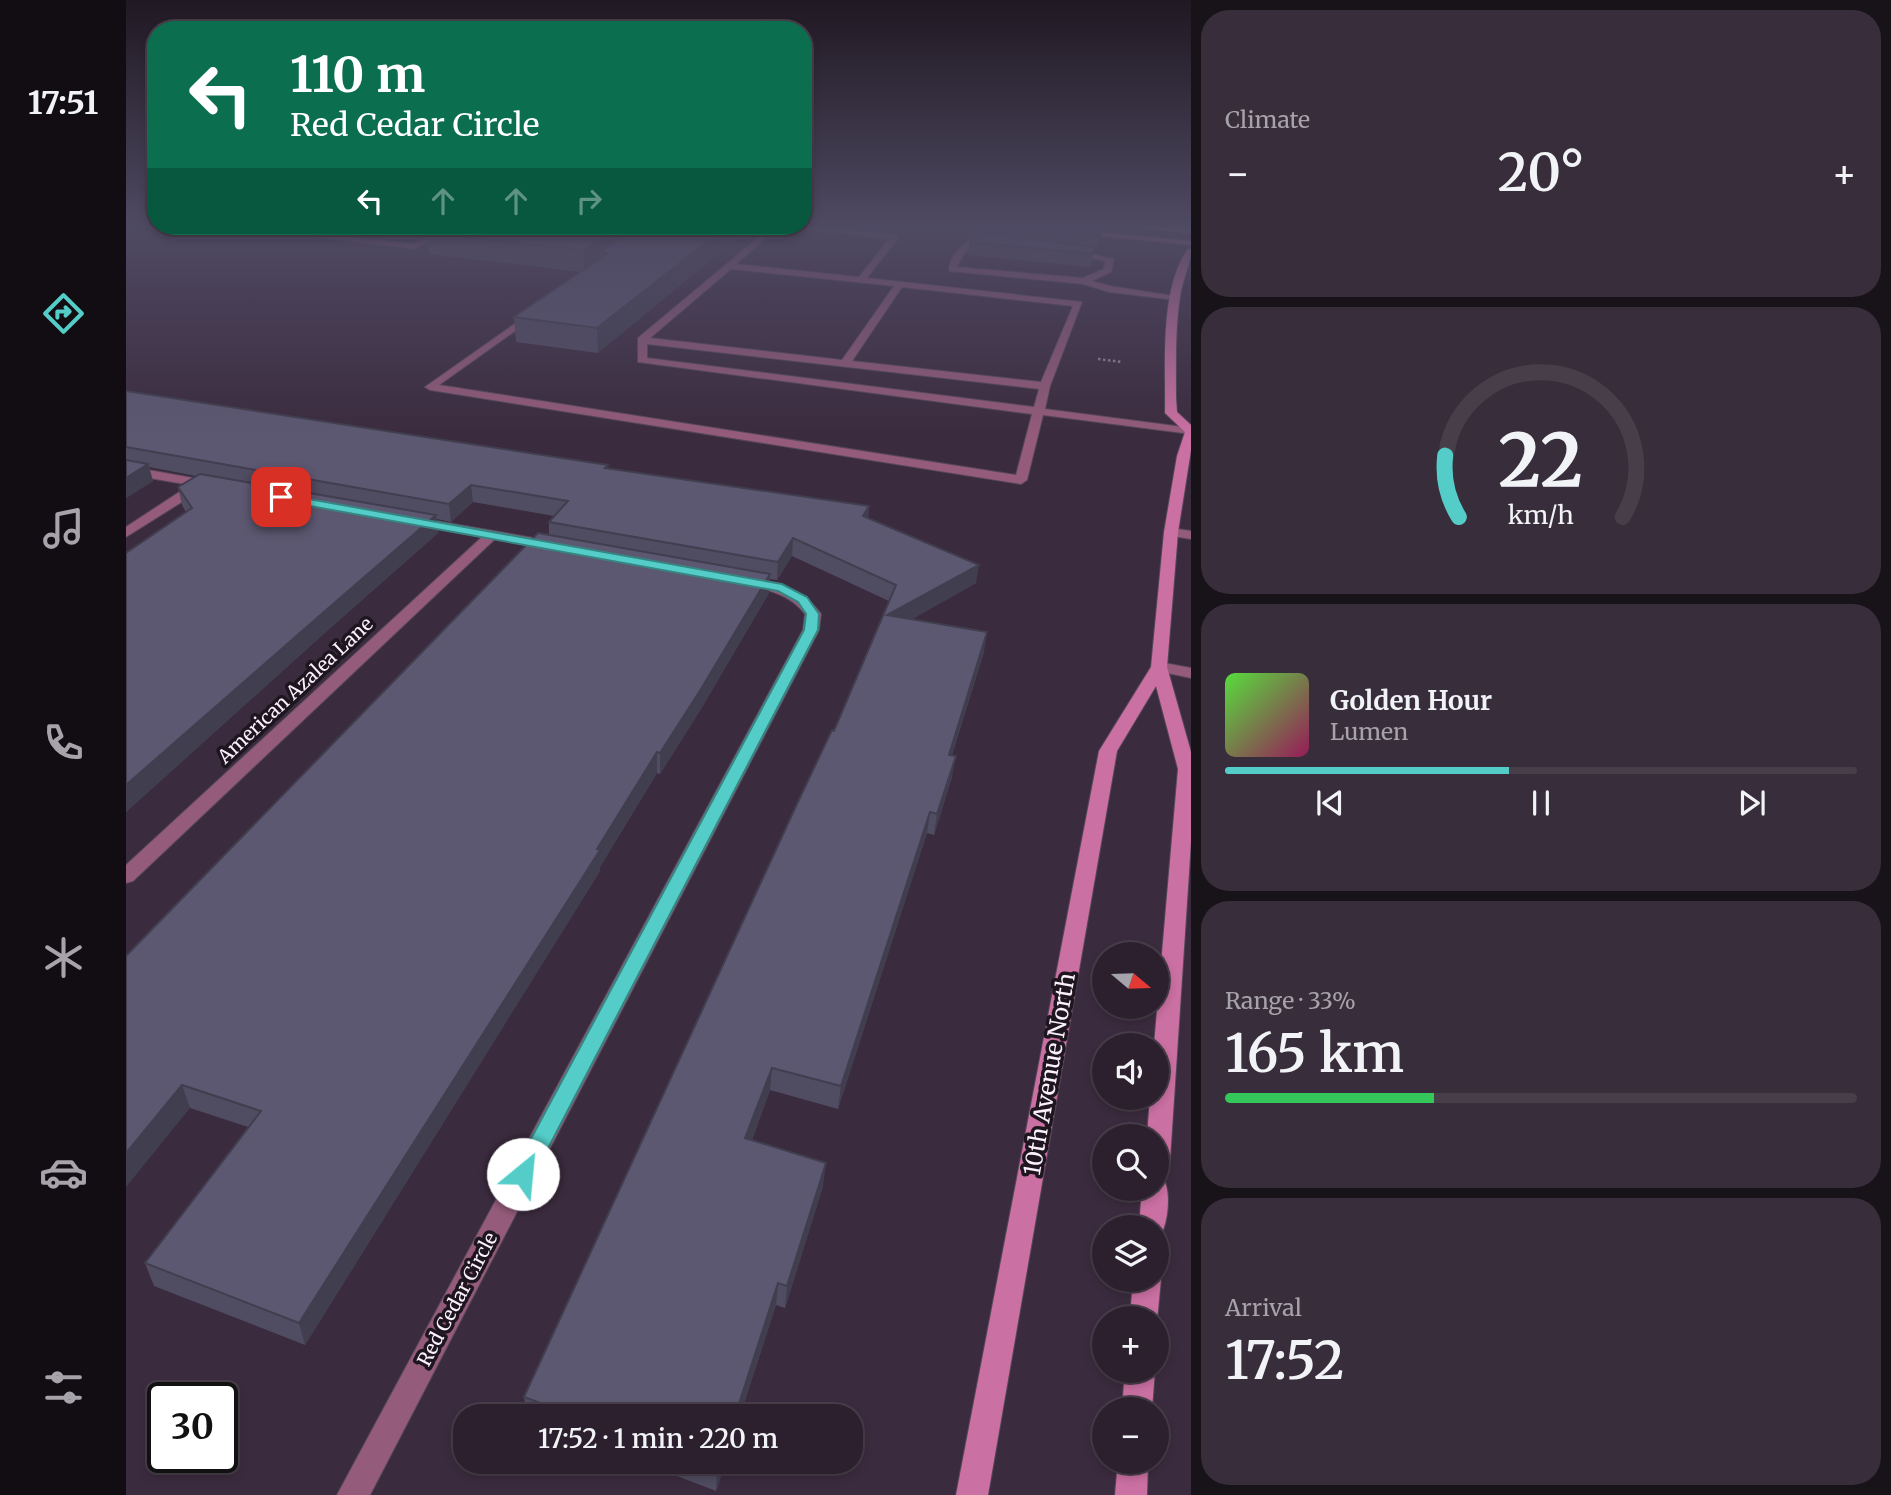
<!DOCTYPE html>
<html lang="en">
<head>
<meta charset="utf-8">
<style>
	:root { --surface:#2c202e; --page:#382d3a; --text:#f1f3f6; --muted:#a6a3aa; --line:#483e4a; --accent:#54cdc8 }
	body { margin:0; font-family:Merriweather,serif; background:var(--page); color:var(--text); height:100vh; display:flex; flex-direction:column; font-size:26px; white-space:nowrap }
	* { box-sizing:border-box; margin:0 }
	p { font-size:23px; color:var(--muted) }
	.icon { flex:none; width:38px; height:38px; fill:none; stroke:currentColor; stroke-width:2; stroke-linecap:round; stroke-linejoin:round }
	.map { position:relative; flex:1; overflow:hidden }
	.details { display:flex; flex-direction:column; gap:10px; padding:10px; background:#181219; width:700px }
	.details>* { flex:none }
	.top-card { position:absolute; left:21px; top:21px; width:665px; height:214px; border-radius:28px; box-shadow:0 4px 10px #0003,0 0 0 2px var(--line); background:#0b6e4f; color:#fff; overflow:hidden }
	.needle { width:46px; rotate:109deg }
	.fabs { position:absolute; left:966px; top:942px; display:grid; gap:14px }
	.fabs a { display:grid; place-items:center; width:77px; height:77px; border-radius:50%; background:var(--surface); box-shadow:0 4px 10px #0003,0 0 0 2px var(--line); font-size:35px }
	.speed { position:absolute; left:21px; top:1382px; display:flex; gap:14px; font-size:35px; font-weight:700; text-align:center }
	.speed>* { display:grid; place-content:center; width:91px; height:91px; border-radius:50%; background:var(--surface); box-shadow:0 4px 10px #0003,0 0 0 2px var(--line); line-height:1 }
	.speed .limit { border:4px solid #111; border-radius:10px; background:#fff; color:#111 }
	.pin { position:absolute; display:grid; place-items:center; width:60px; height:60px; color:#fff; margin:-30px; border-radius:14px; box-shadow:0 4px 10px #0006 }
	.me { position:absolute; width:77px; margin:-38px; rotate:28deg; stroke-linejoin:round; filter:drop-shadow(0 0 5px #0008) }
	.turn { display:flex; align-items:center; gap:24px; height:147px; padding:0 28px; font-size:32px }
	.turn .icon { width:91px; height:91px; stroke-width:2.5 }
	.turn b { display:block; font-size:49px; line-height:60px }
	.lanes { display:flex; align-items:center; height:66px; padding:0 28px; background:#0003; justify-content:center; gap:35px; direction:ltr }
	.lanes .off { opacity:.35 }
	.big { font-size:52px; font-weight:600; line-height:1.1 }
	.details .widget { flex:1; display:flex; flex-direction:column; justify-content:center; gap:10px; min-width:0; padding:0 24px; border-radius:28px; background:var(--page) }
	.details .dial { align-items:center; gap:0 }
	.dial svg { height:182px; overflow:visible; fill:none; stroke:var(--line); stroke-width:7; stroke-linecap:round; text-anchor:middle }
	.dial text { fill:var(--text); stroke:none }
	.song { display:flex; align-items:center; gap:21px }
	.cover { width:84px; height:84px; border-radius:10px; background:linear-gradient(135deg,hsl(110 70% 55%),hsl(330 70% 35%)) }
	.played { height:7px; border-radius:4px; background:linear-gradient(90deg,var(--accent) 45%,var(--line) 45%) }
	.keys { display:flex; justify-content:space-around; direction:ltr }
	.heat { display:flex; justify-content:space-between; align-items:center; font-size:38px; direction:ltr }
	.charge { height:10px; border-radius:5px; background:linear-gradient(90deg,#34c759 33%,var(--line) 0) }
	.trip { position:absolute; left:327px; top:1404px; width:410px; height:70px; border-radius:28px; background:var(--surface); box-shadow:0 4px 10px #0003,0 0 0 2px var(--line); font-weight:600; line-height:70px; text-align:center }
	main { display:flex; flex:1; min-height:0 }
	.tabs { display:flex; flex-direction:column; width:126px; justify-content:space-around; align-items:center; background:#120d12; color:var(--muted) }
	.tabs .icon { width:49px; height:49px }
	.tabs .current { color:var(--accent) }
	.tabs b { font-size:32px; color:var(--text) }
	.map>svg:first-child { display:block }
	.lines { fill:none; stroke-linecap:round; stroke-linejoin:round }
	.lane-casing { stroke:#564759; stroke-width:2 }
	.street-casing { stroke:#564759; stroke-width:2 }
	.secondary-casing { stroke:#564759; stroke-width:2 }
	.path { stroke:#968898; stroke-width:2.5; stroke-dasharray:2.5 2.5; stroke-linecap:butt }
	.lane { fill:#945b7a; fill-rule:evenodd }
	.street { fill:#945b7a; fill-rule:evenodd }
	.secondary { fill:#ca70a2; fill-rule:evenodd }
	.wall { fill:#504c61 }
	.shaded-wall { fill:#413e4f }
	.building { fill:#5d5871; stroke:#413e4f; stroke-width:2 }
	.route { fill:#54cdc8; stroke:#378582; stroke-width:2 }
	.labels { text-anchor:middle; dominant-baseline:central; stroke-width:7; stroke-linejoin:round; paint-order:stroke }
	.street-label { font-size:19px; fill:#fbf0fd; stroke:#1e161f }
	.near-street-label { font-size:23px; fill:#fbf0fd; stroke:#1e161f }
</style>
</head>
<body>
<main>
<nav class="tabs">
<b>17:51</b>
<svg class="icon current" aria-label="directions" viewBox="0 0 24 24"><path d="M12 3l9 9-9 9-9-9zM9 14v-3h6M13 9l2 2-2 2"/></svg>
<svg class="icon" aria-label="music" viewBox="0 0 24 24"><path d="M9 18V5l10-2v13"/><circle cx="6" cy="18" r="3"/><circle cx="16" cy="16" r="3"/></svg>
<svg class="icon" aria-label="phone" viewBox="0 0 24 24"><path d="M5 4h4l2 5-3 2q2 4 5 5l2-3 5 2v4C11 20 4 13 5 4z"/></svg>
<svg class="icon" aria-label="climate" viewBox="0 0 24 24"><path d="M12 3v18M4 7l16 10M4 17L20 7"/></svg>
<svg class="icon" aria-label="car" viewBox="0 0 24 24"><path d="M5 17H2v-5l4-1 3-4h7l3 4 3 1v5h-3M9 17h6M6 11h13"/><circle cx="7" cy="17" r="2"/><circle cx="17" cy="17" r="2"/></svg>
<svg class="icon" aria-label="filters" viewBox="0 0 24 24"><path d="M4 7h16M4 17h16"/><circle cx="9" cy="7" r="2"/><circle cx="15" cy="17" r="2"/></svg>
</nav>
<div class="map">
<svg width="1065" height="1495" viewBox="0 0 1065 1495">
	<rect width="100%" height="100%" fill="#3b2b3e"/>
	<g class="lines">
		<!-- lane casing -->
		<g class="lane-casing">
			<g id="lane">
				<polygon points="165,226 175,226 166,231 287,244 325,226 335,226 288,249 152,232"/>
				<path d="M 646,226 L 654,226 L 610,264 L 733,277 L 763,239 L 655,226 L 680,226 L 769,235 L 773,237 L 741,278 L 956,302 L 924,386 L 919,409 L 1065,428 L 1065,434 L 917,415 L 901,480 L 895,484 L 304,390 L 299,387 L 407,311 L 412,314 L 410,316 L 313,385 L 890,475 L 906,414 L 512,362 L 512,338 ZM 605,269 L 768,286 L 716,360 L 524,338 ZM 776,287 L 947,306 L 915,382 L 726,361 ZM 521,344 L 913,389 L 908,407 L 521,358 Z"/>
				<path d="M 854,226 L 862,226 C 854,243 838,248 831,267 L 957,278 L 978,269 L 979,261 L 943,254 L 946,250 L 988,259 L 985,272 L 966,281 L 984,286 L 1054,297 L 1049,300 L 983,292 L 957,284 L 823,271 C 823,249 846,243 854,226 Z"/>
				<polygon points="1045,528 1065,531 1065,539 1040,535 1038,532"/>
			</g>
		</g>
		<!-- street casing -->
		<g class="street-casing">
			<g id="street">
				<polygon points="0,466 84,481 90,485 84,489 78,488 0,537 0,527 64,485 0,474"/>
				<polygon points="287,517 425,541 432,545 425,549 369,539 7,881 0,883 0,865 356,537 282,524 282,518"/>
				<path d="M 621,577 C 651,583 676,588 695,614 L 693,630 L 244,1495 L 211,1495 L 677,630 L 679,614 C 663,593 641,590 616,584 L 614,581 L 616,578 Z"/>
				<polygon points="1033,662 1065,668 1065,678 1027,670 1025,667 1027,664"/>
			</g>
		</g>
		<!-- secondary casing -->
		<g class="secondary-casing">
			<g id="secondary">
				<polygon points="1011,226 1065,229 1065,233 1015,228"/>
				<polygon points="950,230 1065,241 1065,245 953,234"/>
				<path d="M 1062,249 L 1065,249 C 1065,264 1056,281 1054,297 C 1049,330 1050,364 1050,398 L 1051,412 L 1065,425 L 1065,450 L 1052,532 L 1041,667 L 1065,752 L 1065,842 L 1044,1160 L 1040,1168 L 1031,1171 L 1031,1136 L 1021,1136 L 1024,1097 L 1031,1097 L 1031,1045 L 1028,1045 L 1052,769 L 1030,686 L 991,751 L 862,1495 L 830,1495 L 973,751 L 1025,667 L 1038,532 L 1051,456 L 1059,432 L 1039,413 C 1040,365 1033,289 1062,249 Z"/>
				<path d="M 1031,1178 L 1038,1180 C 1045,1194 1042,1221 1035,1235 L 1031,1237 L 1031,1227 L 1013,1227 L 1016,1188 L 1031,1188 Z"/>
				<polygon points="1031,1270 1035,1279 1031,1321 1031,1318 1004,1318 1007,1279 1031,1279"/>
				<polygon points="999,1370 1029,1370 1026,1409 996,1409"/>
				<polygon points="992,1461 1022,1461 1021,1495 989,1495"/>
			</g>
		</g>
		<!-- path -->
		<polyline class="path" points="972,359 996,362"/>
		<!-- lane -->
		<use href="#lane" class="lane"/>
		<!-- street -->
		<use href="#street" class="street"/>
		<!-- secondary -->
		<use href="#secondary" class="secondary"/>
	</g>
	<!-- wall -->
	<g class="wall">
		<polygon points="862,226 979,226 977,230 976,230 970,249 969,249 964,267 842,255 844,242 861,233"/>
		<polygon points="621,230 472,353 390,342 388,317 455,272 303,254 300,233"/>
		<polygon points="0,391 482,469 743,506 742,518 850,583 786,619 858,652 826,755 826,777 808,835 801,833 712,1109 644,1090 626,1140 697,1186 659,1308 650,1305 614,1416 401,1416 398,1397 708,731 763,601 666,556 651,580 644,579 643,593 575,709 534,774 531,773 474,867 474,871 179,1345 28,1286 19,1263 122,1127 64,1108 0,956 423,535 423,522 428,516 347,502 325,522 311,519 312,533 202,630 0,812 0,553 60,512 56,505 52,487 70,476 23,467 27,481 0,498"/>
		<polygon points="512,1461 600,1461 590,1491"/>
	</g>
	<!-- shaded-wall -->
	<g class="shaded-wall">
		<polygon points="494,226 525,226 482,253 474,252 474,261 458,272 457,250"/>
		<polygon points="601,226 621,226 621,230 472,353 471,328"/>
		<polygon points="977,226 974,238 970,249 973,237"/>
		<polygon points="22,464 27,481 0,498 0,478"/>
		<polygon points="345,485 347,502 325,522 323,504"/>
		<polygon points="743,506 741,523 737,516"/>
		<polygon points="310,515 312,533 202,630 0,812 0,785 199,611"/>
		<polygon points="667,538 666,556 651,580 652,562"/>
		<polygon points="853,565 850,583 759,634 761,615"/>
		<polygon points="644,574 643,593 575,709 534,774 534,753"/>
		<polygon points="861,632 858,652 819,776 823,755"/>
		<polygon points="531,752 531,773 474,867 474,871 179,1345 173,1323"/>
		<polygon points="830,756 826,777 808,835 811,814"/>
		<polygon points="804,812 801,833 712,1109 715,1086"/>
		<polygon points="646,1068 644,1090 618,1161 619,1138"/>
		<polygon points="56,1085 64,1108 0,1187 0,1153"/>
		<polygon points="700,1163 697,1186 659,1308 661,1286"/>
		<polygon points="652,1283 650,1305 614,1416 609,1416"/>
		<polygon points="594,1461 600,1461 590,1491 591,1469"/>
	</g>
	<!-- building -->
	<g class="building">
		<polygon points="315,226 494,226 457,250 300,233"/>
		<polygon points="513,226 601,226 471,328 388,317 482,253 474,252"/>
		<polygon points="886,226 977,226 973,237"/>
		<polygon points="855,231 864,234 969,247 966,254 844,242"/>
		<polygon points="0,391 482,465 479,468 743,506 737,516 853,565 761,615 861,632 823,755 830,756 811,814 804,812 715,1086 646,1068 619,1138 700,1163 661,1286 652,1283 609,1416 449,1416 398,1397 671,804 706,730 708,731 770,585 667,538 652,562 423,522 442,501 345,485 323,504 0,447"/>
		<polygon points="0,460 22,464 0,478"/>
		<polygon points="74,474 310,515 199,611 0,785 0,553 66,508 52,487"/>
		<polygon points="412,533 644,574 575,689 534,753 531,752 471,849 474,850 173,1323 19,1263 135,1111 56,1085 0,1153 0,956"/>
		<polygon points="570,1461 594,1461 591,1469"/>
	</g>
	<!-- sky -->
	<linearGradient id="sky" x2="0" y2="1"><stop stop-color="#201822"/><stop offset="0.52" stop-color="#4f4a63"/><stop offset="1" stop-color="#4f4a63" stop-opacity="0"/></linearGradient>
	<rect width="1065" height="435" fill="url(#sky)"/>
	<!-- route -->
	<polygon class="route" points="155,494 656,584 681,597 693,614 692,630 405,1181 397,1183 389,1181 386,1174 678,630 680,614 672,602 652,591 151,500 151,495"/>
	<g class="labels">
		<!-- street labels -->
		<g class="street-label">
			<text transform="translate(169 690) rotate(-43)">American Azalea Lane</text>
			<text transform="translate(331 1299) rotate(-62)">Red Cedar Circle</text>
		</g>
		<!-- near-street labels -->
		<g class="near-street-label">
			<text transform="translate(923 1074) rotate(-80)">10th Avenue North</text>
		</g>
	</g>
</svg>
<div class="fabs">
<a><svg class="needle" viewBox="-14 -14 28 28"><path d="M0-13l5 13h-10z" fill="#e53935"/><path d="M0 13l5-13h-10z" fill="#a6a3aa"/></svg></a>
<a><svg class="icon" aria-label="sound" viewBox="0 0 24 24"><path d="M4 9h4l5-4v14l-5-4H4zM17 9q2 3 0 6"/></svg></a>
<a><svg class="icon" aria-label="search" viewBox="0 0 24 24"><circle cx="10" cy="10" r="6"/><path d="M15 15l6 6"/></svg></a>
<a><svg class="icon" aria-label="layers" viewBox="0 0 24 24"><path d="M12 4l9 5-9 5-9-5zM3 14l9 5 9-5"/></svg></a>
<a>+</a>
<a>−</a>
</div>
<div class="speed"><div class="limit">30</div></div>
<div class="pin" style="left:155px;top:497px;background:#d93025"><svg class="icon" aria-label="arrive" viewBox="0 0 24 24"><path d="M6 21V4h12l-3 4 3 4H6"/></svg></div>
<svg class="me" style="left:397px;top:1174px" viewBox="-20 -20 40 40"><circle r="19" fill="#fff"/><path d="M0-13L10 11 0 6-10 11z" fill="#54cdc8"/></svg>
<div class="trip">17:52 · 1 min · 220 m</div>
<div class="top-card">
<div class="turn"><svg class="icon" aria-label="left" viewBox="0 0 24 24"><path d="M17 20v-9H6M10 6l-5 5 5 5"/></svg><div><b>110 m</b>Red Cedar Circle</div></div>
<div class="lanes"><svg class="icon" aria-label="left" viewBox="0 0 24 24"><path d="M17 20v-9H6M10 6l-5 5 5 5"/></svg><svg class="icon off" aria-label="ahead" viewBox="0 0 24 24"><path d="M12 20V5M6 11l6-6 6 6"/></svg><svg class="icon off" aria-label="ahead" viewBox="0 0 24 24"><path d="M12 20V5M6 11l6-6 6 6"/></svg><svg class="icon off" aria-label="right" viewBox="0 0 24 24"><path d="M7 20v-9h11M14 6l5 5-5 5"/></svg></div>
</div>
</div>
<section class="details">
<div class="widget"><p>Climate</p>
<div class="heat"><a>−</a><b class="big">20°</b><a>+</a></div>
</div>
<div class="widget dial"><svg viewBox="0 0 100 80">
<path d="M14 69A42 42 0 1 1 86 69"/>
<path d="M14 69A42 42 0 0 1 8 42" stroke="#54cdc8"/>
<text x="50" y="56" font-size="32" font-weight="700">22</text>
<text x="50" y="72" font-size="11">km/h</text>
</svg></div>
<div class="widget">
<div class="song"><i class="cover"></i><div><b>Golden Hour</b><p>Lumen</p></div></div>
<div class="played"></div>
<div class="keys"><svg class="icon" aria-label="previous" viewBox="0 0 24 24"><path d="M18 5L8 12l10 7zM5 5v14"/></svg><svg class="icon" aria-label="pause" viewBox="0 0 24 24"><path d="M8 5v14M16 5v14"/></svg><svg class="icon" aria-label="next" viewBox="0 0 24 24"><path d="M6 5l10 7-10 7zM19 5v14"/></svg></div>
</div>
<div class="widget"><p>Range · 33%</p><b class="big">165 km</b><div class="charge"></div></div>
<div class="widget"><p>Arrival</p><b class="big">17:52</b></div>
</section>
</main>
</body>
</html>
